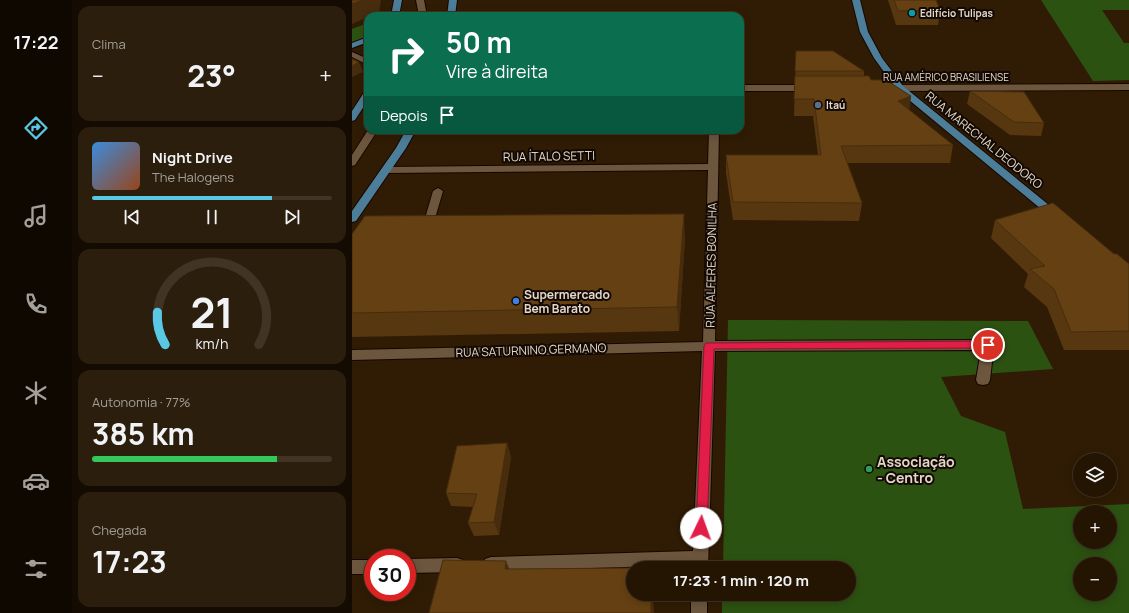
<!DOCTYPE html>
<html lang="pt">
<head>
<meta charset="utf-8">
<style>
	:root { --surface:#241503; --page:#2c1e0d; --text:#f1f3f6; --muted:#a39f9a; --line:#413425; --accent:#58c8e4 }
	body { margin:0; font-family:Manrope,sans-serif; background:var(--page); color:var(--text); height:100vh; display:flex; flex-direction:column; font-size:15px; white-space:nowrap }
	* { box-sizing:border-box; margin:0 }
	p { font-size:13px; color:var(--muted) }
	.icon { flex:none; width:22px; height:22px; fill:none; stroke:currentColor; stroke-width:2; stroke-linecap:round; stroke-linejoin:round }
	.map { position:relative; flex:1; overflow:hidden }
	.drawer { display:flex; flex-direction:column; gap:6px; padding:6px; background:#140c02; width:280px }
	.drawer>* { flex:none }
	.guide { position:absolute; left:12px; top:12px; width:380px; height:122px; border-radius:12px; box-shadow:0 2px 10px #0003,0 0 0 1px var(--line); background:#0b6e4f; color:#fff; overflow:hidden }
	.tools { position:absolute; left:721px; top:453px; display:grid; gap:8px }
	.tools a { display:grid; place-items:center; width:44px; height:44px; border-radius:50%; background:var(--surface); box-shadow:0 2px 10px #0003,0 0 0 1px var(--line); font-size:20px }
	.speed { position:absolute; left:12px; top:549px; display:flex; gap:8px; font-size:20px; font-weight:700; text-align:center }
	.speed>* { display:grid; place-content:center; width:52px; height:52px; border-radius:50%; background:var(--surface); box-shadow:0 2px 10px #0003,0 0 0 1px var(--line); line-height:1 }
	.speed .limit { border:6px solid #d22; background:#fff; color:#111 }
	.pin { position:absolute; display:grid; place-items:center; width:34px; height:34px; color:#fff; margin:-17px; border:2px solid #fff; border-radius:50%; box-shadow:0 1px 4px #0007 }
	.me { position:absolute; width:44px; margin:-22px; rotate:3deg; stroke-linejoin:round; filter:drop-shadow(0 0 3px #0008) }
	.turn { display:flex; align-items:center; gap:14px; height:84px; padding:0 16px; font-size:18px }
	.turn .icon { width:52px; height:52px; stroke-width:2.5 }
	.turn b { display:block; font-size:28px; line-height:34px }
	.then { display:flex; align-items:center; height:38px; padding:0 16px; background:#0003; gap:8px; font-size:15px }
	.big { font-size:30px; font-weight:700; line-height:1.1 }
	.drawer .tile { flex:1; display:flex; flex-direction:column; justify-content:center; gap:6px; min-width:0; padding:0 14px; border-radius:12px; background:var(--page) }
	.drawer .dial { align-items:center; gap:0 }
	.dial svg { height:104px; overflow:visible; fill:none; stroke:var(--line); stroke-width:7; stroke-linecap:round; text-anchor:middle }
	.dial text { fill:var(--text); stroke:none }
	.song { display:flex; align-items:center; gap:12px }
	.cover { width:48px; height:48px; border-radius:6px; background:linear-gradient(135deg,hsl(210 70% 55%),hsl(20 70% 35%)) }
	.played { height:4px; border-radius:2px; background:linear-gradient(90deg,var(--accent) 75%,var(--line) 75%) }
	.keys { display:flex; justify-content:space-around; direction:ltr }
	.heat { display:flex; justify-content:space-between; align-items:center; font-size:22px; direction:ltr }
	.charge { height:6px; border-radius:3px; background:linear-gradient(90deg,#34c759 77%,var(--line) 0) }
	.trip { position:absolute; left:274px; top:561px; width:230px; height:40px; border-radius:20px; background:var(--surface); box-shadow:0 2px 10px #0003,0 0 0 1px var(--line); font-weight:700; line-height:40px; text-align:center }
	main { display:flex; flex:1; min-height:0 }
	.tabs { display:flex; flex-direction:column; width:72px; justify-content:space-around; align-items:center; background:#0e0801; color:var(--muted) }
	.tabs .icon { width:28px; height:28px }
	.tabs .selected { color:var(--accent) }
	.tabs b { font-size:18px; color:var(--text) }
	.map>svg:first-child { display:block }
	.green { fill:#2c5212; fill-rule:evenodd }
	.lines { fill:none; stroke-linecap:round; stroke-linejoin:round }
	.minor-casing { stroke:#170600; stroke-width:2 }
	.major-casing { stroke:#170600; stroke-width:2 }
	.minor { fill:#6d563e; fill-rule:evenodd }
	.major { fill:#4c7e99; fill-rule:evenodd }
	.wall { fill:#573710 }
	.shaded-wall { fill:#472d0d }
	.building { fill:#654013; stroke:#472d0d }
	.route { fill:#e11d48; stroke:#92132f }
	.culture-dot { fill:#0f9aa8; stroke:#110902; stroke-width:1.5 }
	.service-dot { fill:#5c6f8a; stroke:#110902; stroke-width:1.5 }
	.shop-dot { fill:#3f7fe0; stroke:#110902; stroke-width:1.5 }
	.leisure-dot { fill:#2e9e5b; stroke:#110902; stroke-width:1.5 }
	.labels { text-anchor:middle; dominant-baseline:central; stroke-width:4; stroke-linejoin:round; paint-order:stroke }
	.far-poi-label { font-size:10px; font-weight:bold; fill:#e5d7ca; stroke:#110902; text-anchor:start }
	.far-street-label { font-size:10px; fill:#e5d7ca; stroke:#110902 }
	.street-label { font-size:12px; fill:#e5d7ca; stroke:#110902 }
	.poi-label { font-size:12px; font-weight:bold; fill:#e5d7ca; stroke:#110902; text-anchor:start }
	.near-poi-label { font-size:14px; font-weight:bold; fill:#e5d7ca; stroke:#110902; text-anchor:start }
</style>
</head>
<body>
<main>
<nav class="tabs">
<b>17:22</b>
<svg class="icon selected" aria-label="directions" viewBox="0 0 24 24"><path d="M12 3l9 9-9 9-9-9zM9 14v-3h6M13 9l2 2-2 2"/></svg>
<svg class="icon" aria-label="music" viewBox="0 0 24 24"><path d="M9 18V5l10-2v13"/><circle cx="6" cy="18" r="3"/><circle cx="16" cy="16" r="3"/></svg>
<svg class="icon" aria-label="phone" viewBox="0 0 24 24"><path d="M5 4h4l2 5-3 2q2 4 5 5l2-3 5 2v4C11 20 4 13 5 4z"/></svg>
<svg class="icon" aria-label="climate" viewBox="0 0 24 24"><path d="M12 3v18M4 7l16 10M4 17L20 7"/></svg>
<svg class="icon" aria-label="car" viewBox="0 0 24 24"><path d="M5 17H2v-5l4-1 3-4h7l3 4 3 1v5h-3M9 17h6M6 11h13"/><circle cx="7" cy="17" r="2"/><circle cx="17" cy="17" r="2"/></svg>
<svg class="icon" aria-label="filters" viewBox="0 0 24 24"><path d="M4 7h16M4 17h16"/><circle cx="9" cy="7" r="2"/><circle cx="15" cy="17" r="2"/></svg>
</nav>
<section class="drawer">
<div class="tile"><p>Clima</p>
<div class="heat"><a>−</a><b class="big">23°</b><a>+</a></div>
</div>
<div class="tile">
<div class="song"><i class="cover"></i><div><b>Night Drive</b><p>The Halogens</p></div></div>
<div class="played"></div>
<div class="keys"><svg class="icon" aria-label="previous" viewBox="0 0 24 24"><path d="M18 5L8 12l10 7zM5 5v14"/></svg><svg class="icon" aria-label="pause" viewBox="0 0 24 24"><path d="M8 5v14M16 5v14"/></svg><svg class="icon" aria-label="next" viewBox="0 0 24 24"><path d="M6 5l10 7-10 7zM19 5v14"/></svg></div>
</div>
<div class="tile dial"><svg viewBox="0 0 100 80">
<path d="M14 69A42 42 0 1 1 86 69"/>
<path d="M14 69A42 42 0 0 1 8 44" stroke="#58c8e4"/>
<text x="50" y="56" font-size="32" font-weight="700">21</text>
<text x="50" y="72" font-size="11">km/h</text>
</svg></div>
<div class="tile"><p>Autonomia · 77%</p><b class="big">385 km</b><div class="charge"></div></div>
<div class="tile"><p>Chegada</p><b class="big">17:23</b></div>
</section>
<div class="map">
<svg width="777" height="613" viewBox="0 0 777 613">
	<rect width="100%" height="100%" fill="#301c04"/>
	<!-- green -->
	<g class="green">
		<polygon points="689,0 777,0 777,10 750,10 772,43 777,43 777,80 741,81"/>
		<polygon points="16,23 16,38 0,45 0,29"/>
		<path d="M 376,320 L 676,321 L 701,369 L 589,377 L 609,416 L 653,432 L 671,509 L 777,504 L 777,613 L 370,613 L 370,594 L 497,594 L 497,568 L 371,568 ZM 728,512 L 758,512 L 758,542 L 728,542 ZM 728,564 L 758,564 L 758,594 L 728,594 Z"/>
	</g>
	<g class="lines">
		<!-- minor casing -->
		<g class="minor-casing">
			<g id="minor">
				<polygon points="64,0 72,0 75,16 67,16"/>
				<polygon points="0,52 16,59 16,65 0,57"/>
				<polygon points="777,84 777,90 538,91 534,88 538,85"/>
				<polygon points="388,85 458,85 462,88 458,91 388,91"/>
				<polygon points="16,130 26,130 3,165 0,166 0,155"/>
				<polygon points="357,130 367,130 363,341 636,340 640,342 642,345 638,380 636,384 631,385 626,384 624,380 629,350 363,351 356,568 340,568 340,565 139,571 133,569 131,564 133,559 139,557 341,551 350,351 0,360 0,350 351,342 356,170 34,173 29,170 34,167 356,164"/>
				<polygon points="86,188 91,191 84,215 79,218 75,217 74,215 81,191"/>
				<polygon points="105,558 111,560 113,565 111,570 105,572 55,573 55,559"/>
				<rect x="0" y="560" width="21" height="14"/>
				<rect x="339" y="594" width="16" height="19"/>
			</g>
		</g>
		<!-- major casing -->
		<g class="major-casing">
			<g id="major">
				<polygon points="42,0 50,0 47,16 39,16"/>
				<polygon points="97,0 105,0 103,16 95,16"/>
				<polygon points="500,0 508,0 516,32 530,58 551,86 708,214 709,216 708,218 700,218 545,90 522,58 508,32"/>
				<polygon points="16,37 16,42 0,48 0,43"/>
				<polygon points="16,90 16,100 3,120 0,121 0,111 13,91"/>
				<polygon points="54,130 64,130 54,148 4,221 0,222 0,211 44,148"/>
			</g>
		</g>
		<!-- minor -->
		<use href="#minor" class="minor"/>
		<!-- major -->
		<use href="#major" class="major"/>
	</g>
	<!-- wall -->
	<g class="wall">
		<polygon points="536,0 584,0 588,10 586,25 544,25"/>
		<polygon points="444,51 512,71 512,76 519,80 559,96 557,110 601,145 598,163 495,163 510,203 507,221 381,220 374,173 374,155 466,155 461,116 442,116"/>
		<polygon points="618,91 692,123 689,136 658,135 615,104"/>
		<polygon points="643,220 762,254 777,264 777,350 712,350 695,307 672,287 676,274 639,238"/>
		<polygon points="0,234 333,238 327,331 0,337"/>
		<polygon points="155,443 159,457 147,535 122,536 116,523 121,507 99,506 94,493"/>
	</g>
	<!-- shaded-wall -->
	<g class="shaded-wall">
		<polygon points="11,0 29,0 27,13 19,16 16,16 16,17 0,24 0,4"/>
		<polygon points="7,62 11,72 0,77 0,66"/>
		<polygon points="559,96 557,113 546,101"/>
		<polygon points="332,214 333,238 327,331 325,307"/>
		<polygon points="155,443 159,457 147,535 142,522"/>
		<polygon points="154,561 162,581 153,569"/>
		<polygon points="299,594 301,594 302,613 299,613"/>
	</g>
	<!-- building -->
	<g class="building">
		<polygon points="0,0 11,0 0,4"/>
		<polygon points="542,0 584,0 588,10 546,11"/>
		<polygon points="444,51 481,51 512,71 443,71"/>
		<polygon points="0,59 7,62 0,66"/>
		<polygon points="443,76 517,76 519,80 534,80 559,96 546,101 601,145 489,146 510,203 381,202 374,155 469,155 462,99 442,99"/>
		<polygon points="618,91 672,92 692,123 662,122"/>
		<polygon points="701,203 762,254 765,254 777,264 777,331 719,332 702,289 678,269 693,266 643,220"/>
		<polygon points="332,214 325,307 0,313 0,234 13,216"/>
		<polygon points="155,443 142,522 116,523 125,494 94,493 105,446"/>
		<polygon points="91,560 154,561 153,569 281,568 281,594 299,594 299,613 77,613"/>
	</g>
	<!-- route -->
	<polygon class="route" points="636,341 641,345 636,348 362,349 355,528 353,531 349,533 345,531 344,528 352,346 354,343"/>
	<!-- markers -->
	<circle class="culture-dot" cx="560" cy="13" r="4"/>
	<circle class="service-dot" cx="466" cy="105" r="4"/>
	<circle class="shop-dot" cx="164" cy="301" r="4"/>
	<circle class="leisure-dot" cx="517" cy="469" r="4"/>
	<g class="labels">
		<!-- far-poi labels -->
		<g class="far-poi-label">
			<text x="568" y="13">Edifício Tulipas</text>
			<text x="474" y="105">Itaú</text>
		</g>
		<!-- far-street labels -->
		<g class="far-street-label">
			<text x="594" y="77">RUA AMÉRICO BRASILIENSE</text>
		</g>
		<!-- street labels -->
		<g class="street-label">
			<text transform="translate(632 140) rotate(39)">RUA MARECHAL DEODORO</text>
			<text transform="translate(197 156) rotate(-1)">RUA ÍTALO SETTI</text>
			<text transform="translate(359 265) rotate(-89)">RUA ALFERES BONILHA</text>
			<text transform="translate(179 350) rotate(-2)">RUA SATURNINO GERMANO</text>
		</g>
		<!-- poi labels -->
		<g class="poi-label">
			<text x="172" y="294">Supermercado<tspan x="172" dy="14">Bem Barato</tspan></text>
		</g>
		<!-- near-poi labels -->
		<g class="near-poi-label">
			<text x="525" y="461">Associação<tspan x="525" dy="16">- Centro</tspan></text>
		</g>
	</g>
</svg>
<div class="tools">
<a><svg class="icon" aria-label="layers" viewBox="0 0 24 24"><path d="M12 4l9 5-9 5-9-5zM3 14l9 5 9-5"/></svg></a>
<a>+</a>
<a>−</a>
</div>
<div class="speed"><div class="limit">30</div></div>
<div class="pin" style="left:636px;top:345px;background:#d93025"><svg class="icon" aria-label="arrive" viewBox="0 0 24 24"><path d="M6 21V4h12l-3 4 3 4H6"/></svg></div>
<svg class="me" style="left:349px;top:528px" viewBox="-20 -20 40 40"><circle r="19" fill="#fff"/><path d="M0-13L10 11 0 6-10 11z" fill="#e11d48"/></svg>
<div class="trip">17:23 · 1 min · 120 m</div>
<div class="guide">
<div class="turn"><svg class="icon" aria-label="right" viewBox="0 0 24 24"><path d="M7 20v-9h11M14 6l5 5-5 5"/></svg><div><b>50 m</b>Vire à direita</div></div>
<div class="then">Depois<svg class="icon" aria-label="arrive" viewBox="0 0 24 24"><path d="M6 21V4h12l-3 4 3 4H6"/></svg></div>
</div>
</div>
</main>
</body>
</html>
